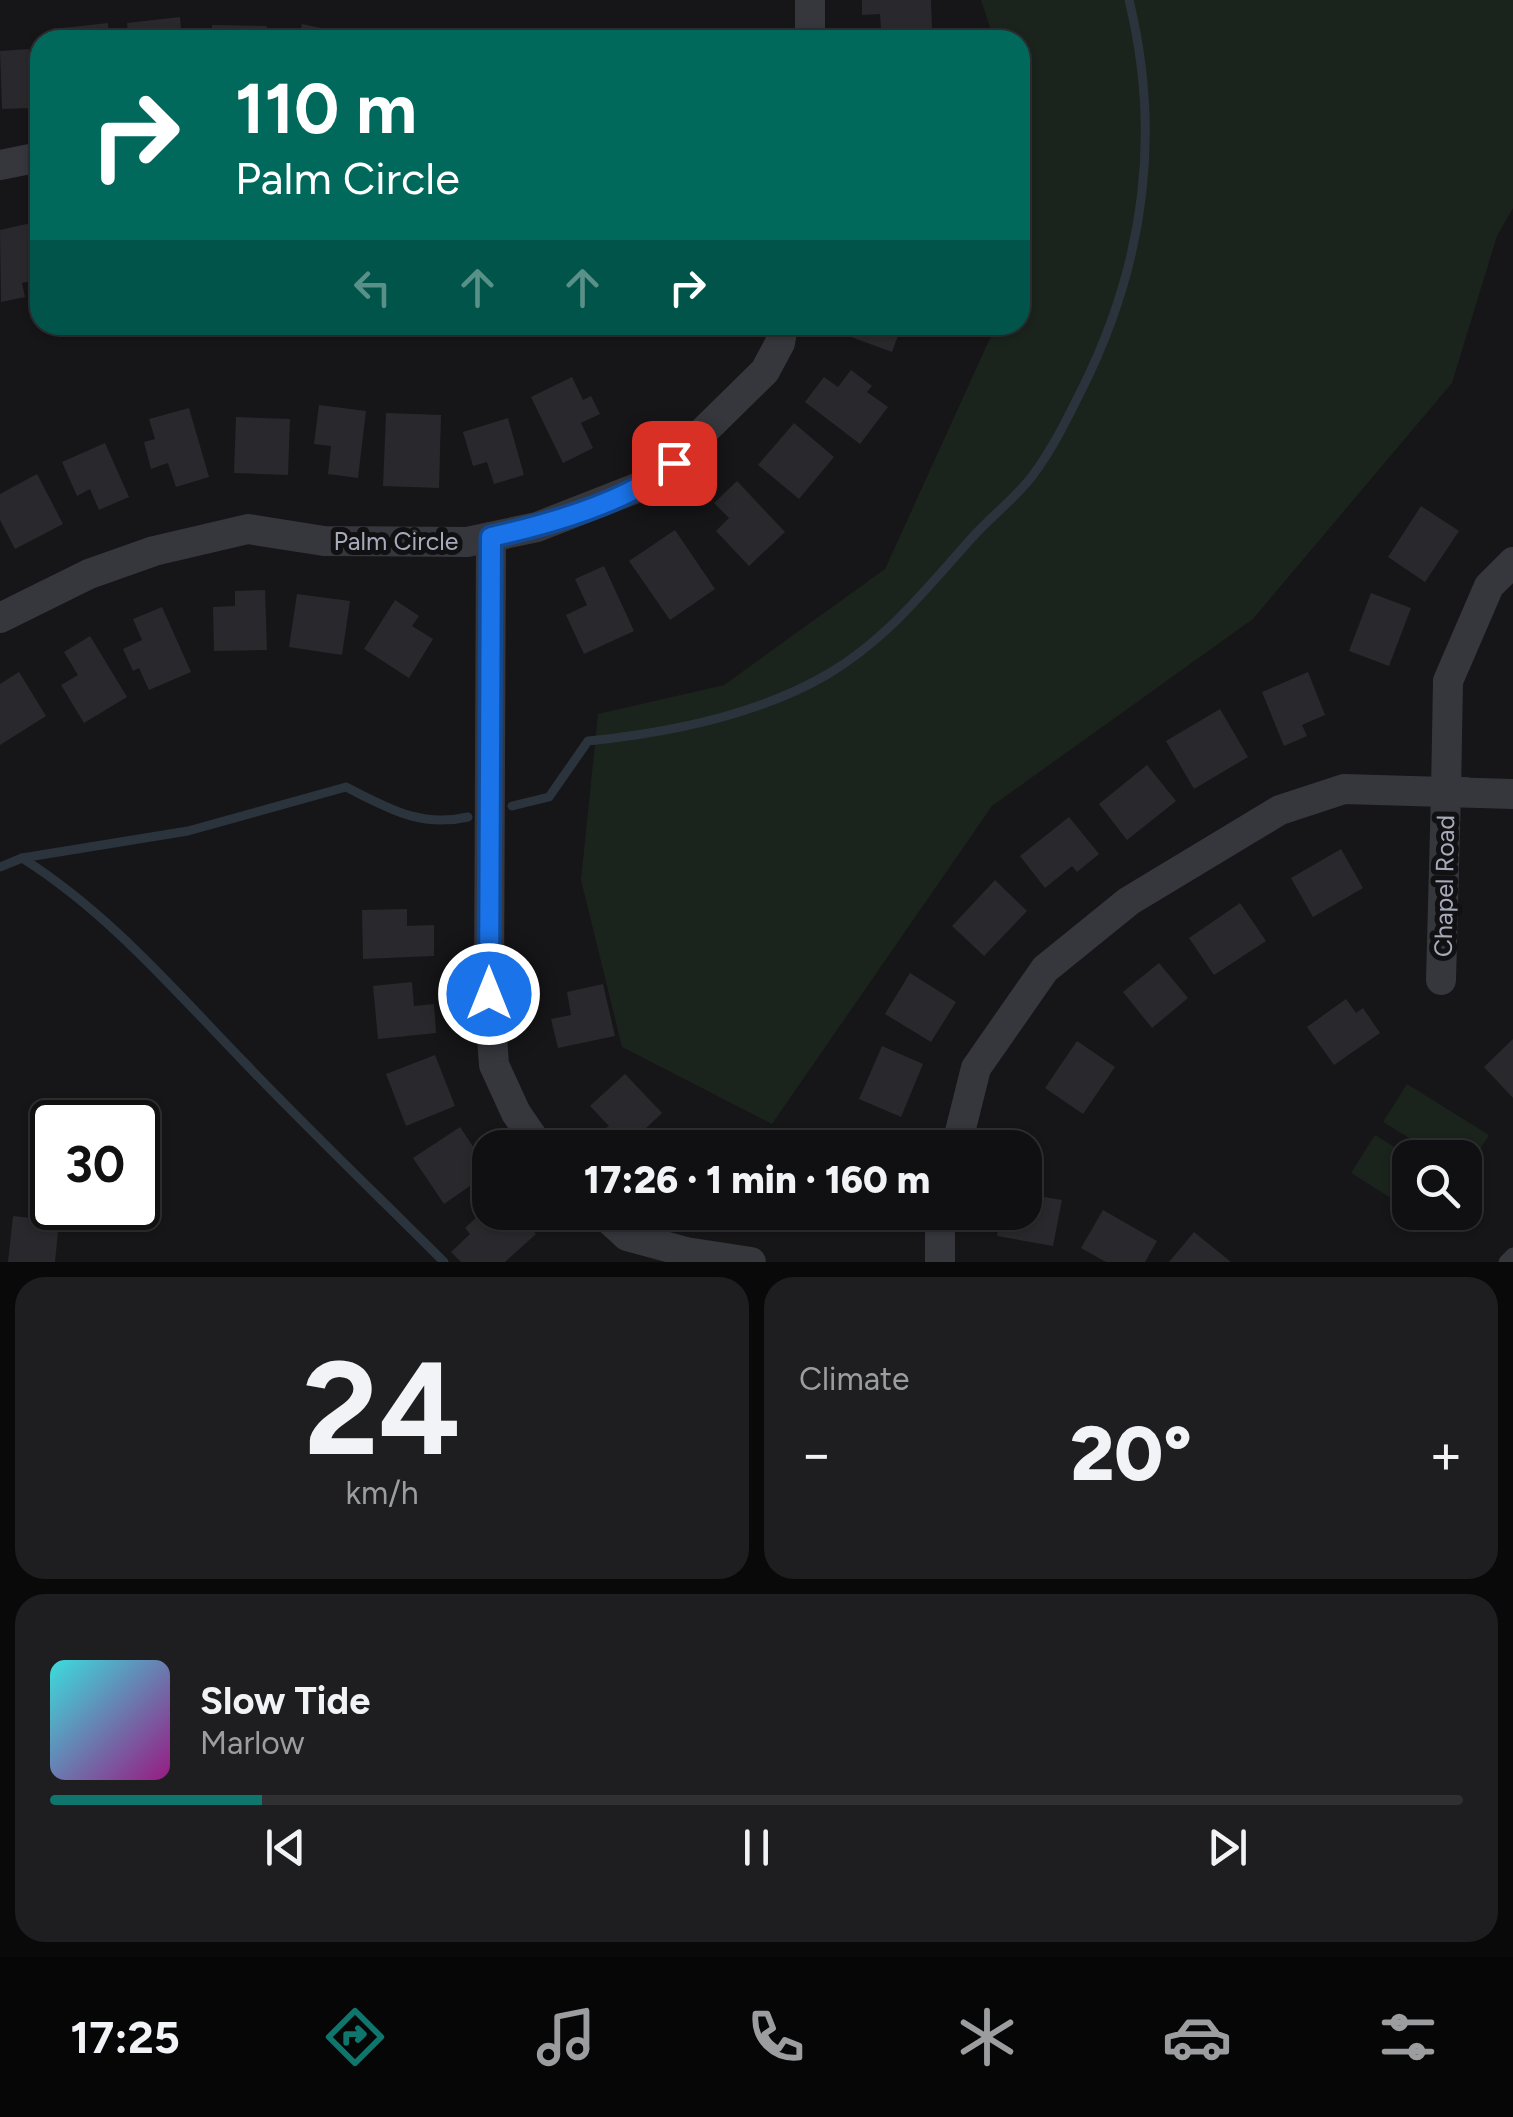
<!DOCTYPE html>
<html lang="en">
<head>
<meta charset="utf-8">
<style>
	:root { --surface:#101012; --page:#1e1e20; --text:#f1f3f6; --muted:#9c9d9f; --line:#303032; --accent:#0f766e }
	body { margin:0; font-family:Figtree,sans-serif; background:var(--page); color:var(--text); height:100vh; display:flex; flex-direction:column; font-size:38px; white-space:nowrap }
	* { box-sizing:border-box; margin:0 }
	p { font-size:32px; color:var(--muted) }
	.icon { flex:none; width:55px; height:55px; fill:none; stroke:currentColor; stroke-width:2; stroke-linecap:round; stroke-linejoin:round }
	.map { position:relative; height:1262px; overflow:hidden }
	.side { display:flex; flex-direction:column; gap:15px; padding:15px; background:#09090a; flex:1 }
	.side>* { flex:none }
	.hud { position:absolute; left:30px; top:30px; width:1000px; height:305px; border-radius:30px; box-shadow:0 2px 8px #0004,0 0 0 2px var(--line); background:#00695c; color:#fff; overflow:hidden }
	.tools { position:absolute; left:1392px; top:1140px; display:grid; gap:20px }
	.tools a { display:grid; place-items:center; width:90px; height:90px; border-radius:20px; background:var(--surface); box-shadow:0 2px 8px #0004,0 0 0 2px var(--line); font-size:50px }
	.speed { position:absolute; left:30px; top:1100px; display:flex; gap:20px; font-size:50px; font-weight:700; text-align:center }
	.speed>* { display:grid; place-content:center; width:130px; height:130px; border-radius:50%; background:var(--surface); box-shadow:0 2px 8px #0004,0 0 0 2px var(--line); line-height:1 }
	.speed .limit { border:5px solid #111; border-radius:15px; background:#fff; color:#111 }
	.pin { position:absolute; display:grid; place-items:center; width:85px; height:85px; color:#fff; margin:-42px; border-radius:20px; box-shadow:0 5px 15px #0006 }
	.me { position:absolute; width:110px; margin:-55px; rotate:0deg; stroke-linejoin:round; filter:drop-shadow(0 0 8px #0008) }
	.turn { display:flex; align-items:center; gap:35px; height:210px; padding:0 40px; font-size:45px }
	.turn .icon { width:130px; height:130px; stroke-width:2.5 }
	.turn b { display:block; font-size:70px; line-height:85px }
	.lanes { display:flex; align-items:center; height:95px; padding:0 40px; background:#0003; justify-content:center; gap:50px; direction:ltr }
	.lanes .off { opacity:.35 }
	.big { font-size:75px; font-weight:800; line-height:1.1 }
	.side .widget { flex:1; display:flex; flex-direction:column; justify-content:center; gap:15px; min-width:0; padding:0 35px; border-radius:30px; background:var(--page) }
	.side .dial { align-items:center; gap:0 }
	.dial b { font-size:130px; line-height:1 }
	.song { display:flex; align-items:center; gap:30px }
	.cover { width:120px; height:120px; border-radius:15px; background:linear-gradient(135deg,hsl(180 70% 55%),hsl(310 70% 35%)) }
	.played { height:10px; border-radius:5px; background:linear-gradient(90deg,var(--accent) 15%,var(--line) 15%) }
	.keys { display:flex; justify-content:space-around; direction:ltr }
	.heat { display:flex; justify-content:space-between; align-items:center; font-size:55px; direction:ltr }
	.side .tiles { flex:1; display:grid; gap:15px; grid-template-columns:1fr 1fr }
	.widget:last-child { grid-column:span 2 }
	.trip { position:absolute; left:472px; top:1130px; width:570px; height:100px; border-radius:30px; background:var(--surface); box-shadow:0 2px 8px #0004,0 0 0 2px var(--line); font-weight:800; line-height:100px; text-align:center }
	.tabs { display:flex; height:160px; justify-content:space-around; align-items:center; background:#060607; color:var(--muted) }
	.tabs .icon { width:70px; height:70px }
	.tabs .selected { color:var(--accent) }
	.tabs b { font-size:45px; color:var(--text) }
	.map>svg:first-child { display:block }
	.green { fill:#1b231d }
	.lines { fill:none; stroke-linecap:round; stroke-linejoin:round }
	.stream { stroke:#2b333c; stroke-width:9 }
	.building { fill:#29282c }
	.service { stroke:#36373d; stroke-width:15 }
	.minor { stroke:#36373d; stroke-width:30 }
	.route-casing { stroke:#114b97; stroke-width:25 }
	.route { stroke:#1a73e8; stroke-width:18 }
	.labels { text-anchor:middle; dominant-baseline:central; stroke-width:10; stroke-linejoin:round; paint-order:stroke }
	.street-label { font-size:25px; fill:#a7aab8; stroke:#111013 }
</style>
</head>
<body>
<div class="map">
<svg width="1513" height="1262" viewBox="0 0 1513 1262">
	<rect width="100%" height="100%" fill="#161518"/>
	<!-- green -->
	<g class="green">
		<polygon points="981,0 1513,0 1513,208 1497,236 1452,383 1253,619 992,806 772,1124 622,1047 581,880 598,714 724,685 885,569 996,325 1020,325 1020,40 994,40"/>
		<polygon points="1407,1084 1489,1135 1465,1173 1465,1158 1440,1157 1383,1122"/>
		<polygon points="1375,1135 1411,1157 1410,1210 1351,1173"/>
	</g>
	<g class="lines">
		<!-- stream -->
		<g class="stream">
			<path d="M 512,806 L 549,797 L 588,741 C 668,733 758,715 828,674 C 887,639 925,590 970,540 C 990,517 1015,499 1033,475 C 1053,448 1067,419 1082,389 C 1144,265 1162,135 1129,0"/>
			<path d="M 22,858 C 109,913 174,990 245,1063 C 310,1131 378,1196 444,1262"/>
			<path d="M 0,867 L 22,858 L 188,831 L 346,787 C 388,808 420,828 468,817"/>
		</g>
	</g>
	<!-- building -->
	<g class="building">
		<polygon points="862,0 931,0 932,28 881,29 880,14 862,15"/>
		<polygon points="180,17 182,40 128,40 127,23"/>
		<polygon points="108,23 109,40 54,40 53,29"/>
		<polygon points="302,24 355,35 354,40 298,40"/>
		<polygon points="212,25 267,26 266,40 212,40"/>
		<polygon points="383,29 435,37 434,40 381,40"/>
		<polygon points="29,49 32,108 2,109 0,51"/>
		<polygon points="31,223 40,279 22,283 25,297 1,302 0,230"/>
		<polygon points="843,325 902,325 892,352 840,333"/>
		<polygon points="851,370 872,386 867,392 888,407 860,444 805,402 824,377 838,387"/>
		<polygon points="572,377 583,400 591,396 600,414 581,423 593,448 563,463 531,397"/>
		<polygon points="319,405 366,411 358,478 328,474 331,446 314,444"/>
		<polygon points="189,408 209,477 176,487 168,463 151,469 144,442 155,439 149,419"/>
		<polygon points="386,413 441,415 439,488 383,486"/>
		<polygon points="236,417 290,419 288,475 234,473"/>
		<polygon points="508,418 524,475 494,484 487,462 473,466 463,432"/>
		<polygon points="794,423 834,457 799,499 758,465"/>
		<polygon points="105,443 129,497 99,510 90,489 77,496 62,462"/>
		<polygon points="37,474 63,524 15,549 0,520 0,494"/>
		<polygon points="737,481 785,532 749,566 716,531 729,518 714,503"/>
		<polygon points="1421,506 1459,531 1425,582 1388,557"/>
		<polygon points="675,530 715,589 670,620 629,561"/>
		<polygon points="604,566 634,631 584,654 566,615 587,605 575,579"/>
		<polygon points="265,590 267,650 214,651 213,607 235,606 235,591"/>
		<polygon points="1371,593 1411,608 1389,666 1349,651"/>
		<polygon points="297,594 350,601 342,655 289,647"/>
		<polygon points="395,600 419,616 412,626 433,639 409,678 364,649"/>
		<polygon points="162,607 191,672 149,690 139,668 133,671 123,649 142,640 133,619"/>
		<polygon points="90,636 127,697 84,723 61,685 78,675 64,652"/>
		<polygon points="19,672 46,716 0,745 0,684"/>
		<polygon points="1308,672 1325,715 1302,725 1307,736 1284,746 1262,692"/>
		<polygon points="1220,709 1248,757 1194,789 1166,741"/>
		<polygon points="1147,765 1176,801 1127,840 1099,804"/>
		<polygon points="1069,817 1099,854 1077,872 1072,866 1045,888 1020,856"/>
		<polygon points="1341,849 1363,888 1313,917 1291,878"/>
		<polygon points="995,880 1027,911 984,956 952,926"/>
		<polygon points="1240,903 1266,941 1214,975 1189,938"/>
		<polygon points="407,909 407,926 434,925 434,956 363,959 362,910"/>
		<polygon points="1159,963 1188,998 1152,1028 1123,992"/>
		<polygon points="910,973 956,1002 931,1042 885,1014"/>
		<polygon points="412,982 414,1006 434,1004 436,1033 378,1039 373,986"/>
		<polygon points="603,984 615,1036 558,1048 551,1019 571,1015 567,992"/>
		<polygon points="1346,999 1356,1013 1363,1008 1380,1033 1334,1065 1307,1027"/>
		<polygon points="1513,1039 1513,1098 1484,1067"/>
		<polygon points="1077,1041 1115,1067 1083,1114 1045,1088"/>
		<polygon points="882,1046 923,1064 901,1117 859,1099"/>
		<polygon points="435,1055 455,1106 406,1126 386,1074"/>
		<polygon points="625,1074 662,1113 625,1148 619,1148 603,1130 609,1126 590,1106"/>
		<polygon points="460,1127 490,1172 444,1204 413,1158"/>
		<polygon points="684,1128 730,1147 730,1148 675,1148"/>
		<polygon points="1025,1194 1062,1200 1053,1246 997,1236 1001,1212 1025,1212"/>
		<polygon points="484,1210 498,1225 516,1212 536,1234 505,1262 461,1262 451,1252 470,1234 465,1228"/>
		<polygon points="1103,1210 1157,1241 1145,1262 1106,1262 1081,1248"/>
		<polygon points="13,1216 59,1221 55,1262 8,1262"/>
		<polygon points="1194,1232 1231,1262 1169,1262"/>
	</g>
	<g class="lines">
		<!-- service -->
		<polyline class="service" points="1506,1262 1513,1255"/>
		<!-- minor -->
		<g class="minor">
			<polyline points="810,0 810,40"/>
			<polyline points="0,165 40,157"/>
			<polyline points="491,537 489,994 494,1065 516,1113 540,1148"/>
			<polyline points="0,618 89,574 154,551 248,529 324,541 467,542 537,527 652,482 765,371 780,343 783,325"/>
			<polyline points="1465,792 1446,792 1448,681 1489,586 1513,562"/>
			<polyline points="1441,980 1446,792"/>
			<polyline points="956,1148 976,1068 1045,969 1129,901 1280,810 1344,789 1513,794"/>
			<polyline points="601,1212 627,1236 686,1252 751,1262"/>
			<polyline points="940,1212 940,1262"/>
		</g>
	</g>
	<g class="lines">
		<!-- route casing -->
		<g class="route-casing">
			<path id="route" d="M 489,994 L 491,537 C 549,524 630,502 674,463"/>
		</g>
		<!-- route -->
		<use href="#route" class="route"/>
	</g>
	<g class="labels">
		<!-- street labels -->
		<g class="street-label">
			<text x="396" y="541">Palm Circle</text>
			<text transform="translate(1444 886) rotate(-89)">Chapel Road</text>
		</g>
	</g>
</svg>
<div class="tools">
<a><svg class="icon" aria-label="search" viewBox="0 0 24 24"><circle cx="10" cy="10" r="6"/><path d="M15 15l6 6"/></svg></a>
</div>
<div class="speed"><div class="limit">30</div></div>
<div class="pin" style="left:674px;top:463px;background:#d93025"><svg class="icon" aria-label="arrive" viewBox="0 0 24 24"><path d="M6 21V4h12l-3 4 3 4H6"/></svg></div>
<svg class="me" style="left:489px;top:994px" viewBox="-20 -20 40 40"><circle r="17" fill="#1a73e8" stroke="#fff" stroke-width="3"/><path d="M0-11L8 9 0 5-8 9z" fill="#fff"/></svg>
<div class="trip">17:26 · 1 min · 160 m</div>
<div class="hud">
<div class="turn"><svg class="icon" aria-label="right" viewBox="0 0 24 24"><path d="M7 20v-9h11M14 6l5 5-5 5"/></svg><div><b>110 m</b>Palm Circle</div></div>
<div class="lanes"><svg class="icon off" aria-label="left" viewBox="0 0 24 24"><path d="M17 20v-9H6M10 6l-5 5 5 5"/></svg><svg class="icon off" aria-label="ahead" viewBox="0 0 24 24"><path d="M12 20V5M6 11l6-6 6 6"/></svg><svg class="icon off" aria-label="ahead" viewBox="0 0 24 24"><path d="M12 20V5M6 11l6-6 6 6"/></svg><svg class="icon" aria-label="right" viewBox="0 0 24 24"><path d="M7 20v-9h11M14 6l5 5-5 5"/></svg></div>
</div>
</div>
<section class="side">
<div class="tiles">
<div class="widget dial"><b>24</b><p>km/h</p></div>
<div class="widget"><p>Climate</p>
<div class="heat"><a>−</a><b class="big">20°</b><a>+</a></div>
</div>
<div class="widget">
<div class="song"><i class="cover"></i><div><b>Slow Tide</b><p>Marlow</p></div></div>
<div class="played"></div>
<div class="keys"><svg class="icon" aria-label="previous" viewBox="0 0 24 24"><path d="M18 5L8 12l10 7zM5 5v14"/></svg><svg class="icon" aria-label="pause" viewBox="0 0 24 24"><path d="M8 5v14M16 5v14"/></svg><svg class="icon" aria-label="next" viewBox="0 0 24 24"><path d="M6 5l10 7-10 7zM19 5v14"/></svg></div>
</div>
</div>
</section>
<nav class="tabs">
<b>17:25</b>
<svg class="icon selected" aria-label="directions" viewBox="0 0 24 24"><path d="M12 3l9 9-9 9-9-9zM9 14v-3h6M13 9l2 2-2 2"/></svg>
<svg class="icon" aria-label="music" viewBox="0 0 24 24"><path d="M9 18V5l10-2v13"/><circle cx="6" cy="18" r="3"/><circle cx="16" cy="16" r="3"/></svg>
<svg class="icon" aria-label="phone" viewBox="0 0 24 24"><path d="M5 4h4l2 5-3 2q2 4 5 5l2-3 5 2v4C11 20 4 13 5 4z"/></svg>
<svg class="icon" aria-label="climate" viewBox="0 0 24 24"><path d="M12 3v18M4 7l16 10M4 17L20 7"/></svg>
<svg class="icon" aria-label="car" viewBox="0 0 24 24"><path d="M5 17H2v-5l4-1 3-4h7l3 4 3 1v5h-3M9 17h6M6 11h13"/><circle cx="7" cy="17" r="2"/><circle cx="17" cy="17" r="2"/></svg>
<svg class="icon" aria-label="filters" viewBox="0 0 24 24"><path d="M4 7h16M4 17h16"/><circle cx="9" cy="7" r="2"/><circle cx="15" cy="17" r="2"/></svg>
</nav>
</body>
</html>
